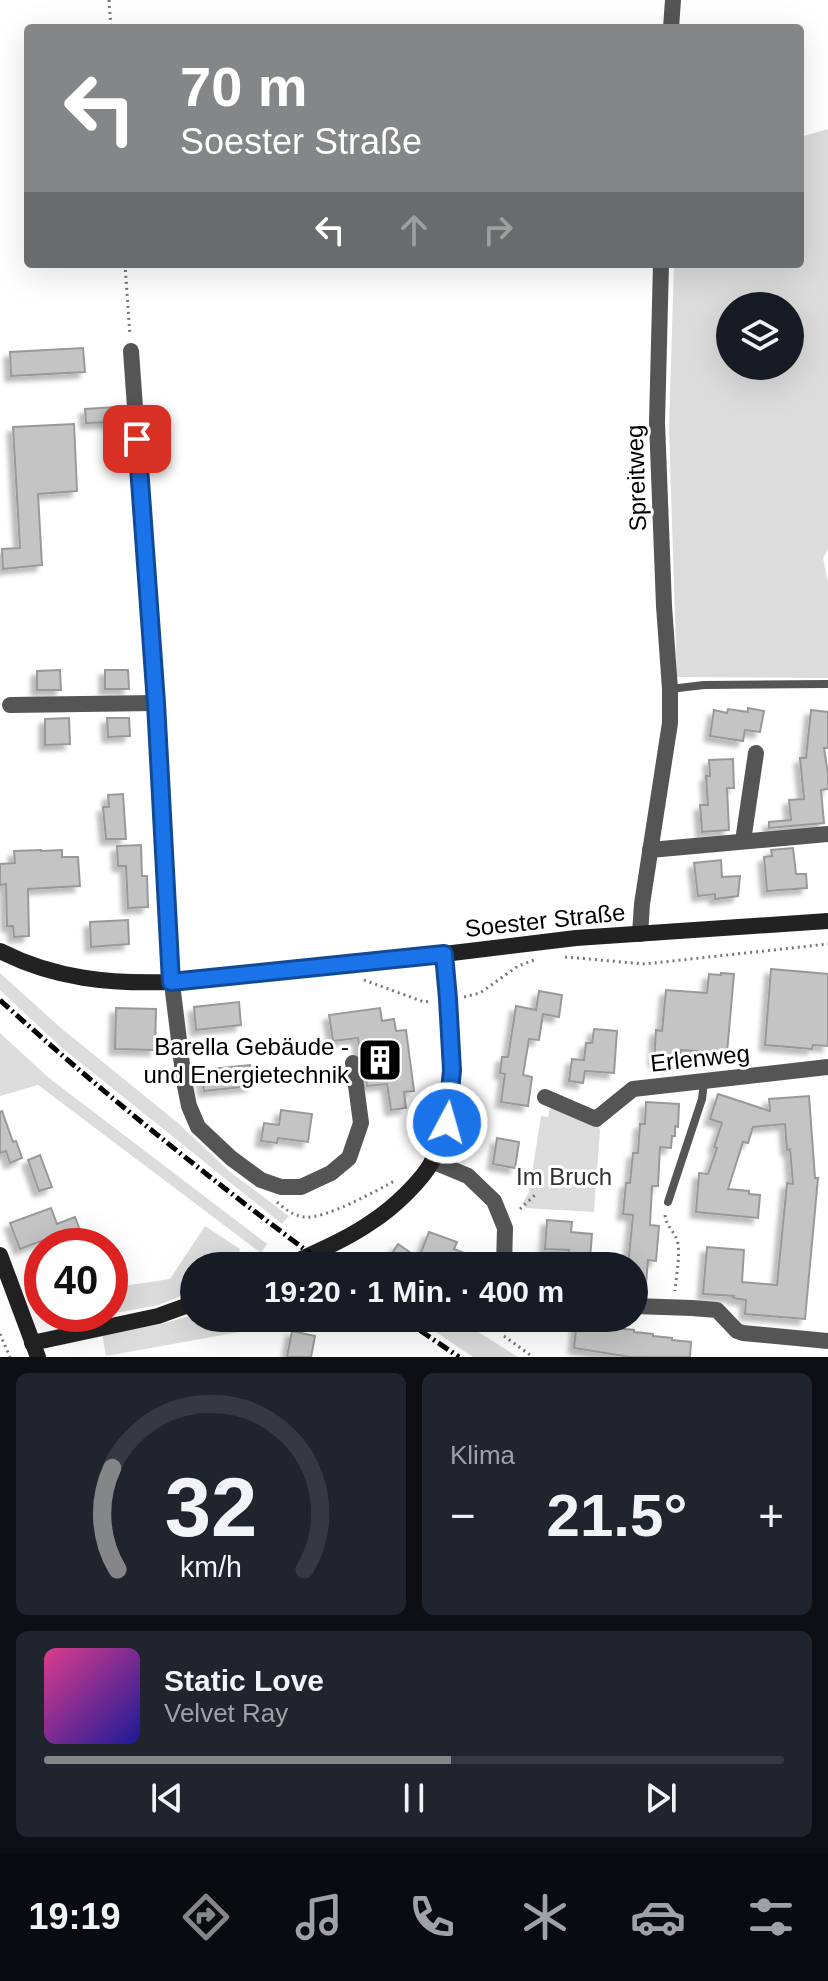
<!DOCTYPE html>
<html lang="de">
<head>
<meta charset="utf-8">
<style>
	:root { --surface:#171b24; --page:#20242c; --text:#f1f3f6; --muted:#9ea1a6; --line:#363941; --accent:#858687 }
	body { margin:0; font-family:Helvetica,sans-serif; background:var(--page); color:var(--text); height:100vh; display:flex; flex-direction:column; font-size:30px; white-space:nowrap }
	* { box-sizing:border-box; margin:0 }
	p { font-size:26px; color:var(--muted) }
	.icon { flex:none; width:44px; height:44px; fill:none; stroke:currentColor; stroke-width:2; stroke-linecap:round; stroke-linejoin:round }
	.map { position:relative; height:1357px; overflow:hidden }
	.drawer { display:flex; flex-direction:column; gap:16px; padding:16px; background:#0d0f14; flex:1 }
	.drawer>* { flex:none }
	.guide { position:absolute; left:24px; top:24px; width:780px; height:244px; border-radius:8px; box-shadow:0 8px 32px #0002; background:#858687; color:#fff; overflow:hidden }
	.tools { position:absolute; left:716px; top:292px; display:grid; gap:16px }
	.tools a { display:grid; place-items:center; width:88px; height:88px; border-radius:50%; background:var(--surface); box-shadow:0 8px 32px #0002; font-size:40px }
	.speed { position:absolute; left:24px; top:1228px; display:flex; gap:16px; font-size:40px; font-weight:700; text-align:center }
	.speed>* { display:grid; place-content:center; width:104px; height:104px; border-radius:50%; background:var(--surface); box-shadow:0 8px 32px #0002; line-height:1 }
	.speed .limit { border:12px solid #d22; background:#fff; color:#111 }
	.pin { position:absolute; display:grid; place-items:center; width:68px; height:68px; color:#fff; margin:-34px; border-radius:16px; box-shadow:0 4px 12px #0006 }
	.me { position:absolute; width:88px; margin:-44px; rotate:6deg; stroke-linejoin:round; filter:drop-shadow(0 0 6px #0008) }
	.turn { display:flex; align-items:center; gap:28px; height:168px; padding:0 24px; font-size:36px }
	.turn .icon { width:104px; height:104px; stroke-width:2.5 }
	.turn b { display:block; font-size:56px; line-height:68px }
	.lanes { display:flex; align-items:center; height:76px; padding:0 24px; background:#0003; justify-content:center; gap:40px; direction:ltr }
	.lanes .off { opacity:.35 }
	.big { font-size:60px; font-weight:700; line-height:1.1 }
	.drawer .tile { flex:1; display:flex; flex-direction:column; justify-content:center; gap:12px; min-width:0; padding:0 28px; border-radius:12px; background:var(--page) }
	.drawer .dial { align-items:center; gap:0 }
	.dial svg { height:208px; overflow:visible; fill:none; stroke:var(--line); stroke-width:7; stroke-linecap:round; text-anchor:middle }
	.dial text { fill:var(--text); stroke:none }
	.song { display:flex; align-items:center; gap:24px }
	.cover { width:96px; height:96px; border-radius:12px; background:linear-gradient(135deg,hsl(330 70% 55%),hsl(240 70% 35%)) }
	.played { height:8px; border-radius:4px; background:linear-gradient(90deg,var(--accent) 55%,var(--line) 55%) }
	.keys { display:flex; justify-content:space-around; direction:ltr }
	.heat { display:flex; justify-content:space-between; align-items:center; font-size:44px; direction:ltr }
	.drawer .tiles { flex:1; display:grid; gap:16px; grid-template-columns:1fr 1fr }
	.tile:last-child { grid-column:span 2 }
	.trip { position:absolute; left:180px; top:1252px; width:468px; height:80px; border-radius:40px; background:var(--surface); box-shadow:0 8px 32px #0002; font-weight:700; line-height:80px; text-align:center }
	.tabs { display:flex; height:128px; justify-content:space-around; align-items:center; background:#090b0e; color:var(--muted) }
	.tabs .icon { width:56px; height:56px }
	.tabs .active { color:var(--accent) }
	.tabs b { font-size:36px; color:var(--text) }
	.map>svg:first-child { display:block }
	.green { fill:#dcdcdc; fill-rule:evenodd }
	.building { fill:#c4c4c4; stroke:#999; stroke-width:2; filter:url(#shadow) }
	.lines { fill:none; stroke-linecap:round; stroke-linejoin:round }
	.path { stroke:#777; stroke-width:3; stroke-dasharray:2 4; stroke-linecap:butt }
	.lane { stroke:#555; stroke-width:8 }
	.street { stroke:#555; stroke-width:16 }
	.secondary { stroke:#222; stroke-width:16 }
	.rail { stroke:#000; stroke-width:5; stroke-dasharray:12 4 2 4; stroke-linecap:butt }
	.route-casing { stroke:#114b97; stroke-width:20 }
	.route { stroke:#1a73e8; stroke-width:14 }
	.labels { text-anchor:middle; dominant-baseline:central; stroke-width:6; stroke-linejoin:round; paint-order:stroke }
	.street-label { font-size:24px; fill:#000; stroke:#fff }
	.poi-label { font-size:24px; fill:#000; stroke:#fff; text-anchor:end }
	.park-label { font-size:24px; fill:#333; stroke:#fff }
</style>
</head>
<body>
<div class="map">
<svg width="828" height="1357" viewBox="0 0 828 1357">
	<defs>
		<filter id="shadow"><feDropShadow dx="-5.5" dy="5.5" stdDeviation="2" flood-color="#0004"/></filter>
	</defs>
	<rect width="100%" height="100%" fill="#fff"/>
	<!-- green -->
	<g class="green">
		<path d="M 828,129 L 828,549 L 823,558 L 828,582 L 828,678 L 677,677 L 669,429 L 674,264 L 800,264 L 800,137 ZM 730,306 L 790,306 L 790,366 L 730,366 Z"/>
		<polygon points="0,973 61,1028 178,1123 229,1171 289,1216 282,1224 61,1047 0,990"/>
		<polygon points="0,1033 49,1078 267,1244 261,1253 38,1085 0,1096"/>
		<polygon points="555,1105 598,1125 600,1130 594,1212 526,1208 522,1204 529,1192 541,1116 548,1117 549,1110"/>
		<polygon points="205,1226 240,1249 233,1266 194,1266 194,1291 158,1305 84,1319 83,1314 110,1314 110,1288 170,1279"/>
		<polygon points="194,1315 194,1318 286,1318 245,1331 106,1356 102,1334 161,1324"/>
		<polygon points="415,1318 456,1318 518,1357 473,1357"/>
	</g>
	<!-- building -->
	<g class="building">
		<polygon points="83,348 85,372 11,376 10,352"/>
		<polygon points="115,407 116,422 86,423 85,409"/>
		<polygon points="74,424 77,491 38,494 42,565 3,569 2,549 20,548 13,427"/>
		<polygon points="60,670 61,690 37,690 37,671"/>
		<polygon points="105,670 128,670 129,689 105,689"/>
		<polygon points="748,708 764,711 760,732 745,730 743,741 710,736 714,710 727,713 728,709 748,712"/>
		<polygon points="811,710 828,712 828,748 824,748 828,774 828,789 821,790 824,823 769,828 769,822 791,820 789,800 804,799 800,758 806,758"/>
		<polygon points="69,718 70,744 45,745 45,719"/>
		<polygon points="107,718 129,718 130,736 108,737"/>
		<polygon points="733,759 734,788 727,788 729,830 702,832 700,805 708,805 706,776 710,776 709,760"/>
		<polygon points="123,794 126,839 106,839 103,807 109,807 108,795"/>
		<polygon points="141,845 142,876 147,876 148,907 128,908 126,866 118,866 117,846"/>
		<polygon points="793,848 796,874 806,874 807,888 767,891 764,857 772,856 771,850"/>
		<polygon points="41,850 41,851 62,850 62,857 78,857 80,886 28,889 29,936 14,937 13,926 7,926 6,884 0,885 0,864 15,863 14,851"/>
		<polygon points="721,860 722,877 740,876 738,896 715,899 715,894 698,896 694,863"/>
		<polygon points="128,920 129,944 91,947 90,922"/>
		<polygon points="771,969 828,974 828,1046 813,1045 812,1049 765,1045"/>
		<polygon points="721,973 734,974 727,1053 681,1050 680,1063 670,1063 665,1067 660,1062 654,1061 656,1030 662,1031 666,990 707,993 709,974 721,975"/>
		<polygon points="539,991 562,995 559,1017 543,1014 539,1040 529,1039 523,1075 532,1077 528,1106 501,1102 505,1074 500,1073 502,1057 508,1057 516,1006 536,1010"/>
		<polygon points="239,1002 241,1025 196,1030 194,1007"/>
		<polygon points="116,1008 156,1009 155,1050 115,1049"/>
		<polygon points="380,1008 382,1021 394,1019 396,1031 406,1030 414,1091 404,1092 406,1108 391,1110 387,1084 367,1086 364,1062 360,1055 358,1038 333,1041 329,1015"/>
		<polygon points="594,1029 617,1031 614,1073 585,1071 583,1083 569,1081 572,1059 584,1060 586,1043 592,1043"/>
		<polygon points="250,1065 252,1086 204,1091 201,1070"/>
		<polygon points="718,1094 770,1111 769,1099 809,1096 815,1178 818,1178 805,1319 745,1314 746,1300 733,1298 734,1296 703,1294 707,1247 744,1250 742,1282 777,1285 787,1183 793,1184 790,1149 787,1150 785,1124 753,1127 748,1143 743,1142 728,1189 749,1191 749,1194 760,1195 758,1218 696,1212 699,1173 708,1174 717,1148 714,1147 722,1123 710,1119"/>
		<polygon points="646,1102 679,1104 678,1127 675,1126 675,1136 672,1136 671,1148 660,1147 658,1186 652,1186 650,1225 659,1226 656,1261 648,1260 645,1295 634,1295 634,1266 628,1266 633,1215 623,1214 626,1183 630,1183 633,1153 638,1153 640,1124 645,1124"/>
		<polygon points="281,1110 312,1114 308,1142 278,1138 277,1143 261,1141 264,1123 279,1125"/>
		<polygon points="2,1111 13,1142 16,1141 22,1158 10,1163 6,1151 0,1153 0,1112"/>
		<polygon points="497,1138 519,1142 515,1168 493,1164"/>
		<polygon points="40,1155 52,1187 39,1191 28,1160"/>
		<polygon points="51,1208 57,1224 75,1217 81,1233 63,1240 60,1234 20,1249 10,1223"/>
		<polygon points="547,1220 572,1222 571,1232 592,1234 590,1259 569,1258 569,1250 545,1249"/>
		<polygon points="429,1232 457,1242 454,1249 493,1264 493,1266 436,1266 418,1260"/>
		<polygon points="398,1244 411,1253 403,1266 384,1266"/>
		<polygon points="577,1321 615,1326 615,1328 634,1330 634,1332 653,1334 653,1336 672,1338 672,1340 691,1342 690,1357 630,1357 574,1348"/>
		<polygon points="292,1331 315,1336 311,1357 287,1357"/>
	</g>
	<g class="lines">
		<!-- path -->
		<g class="path">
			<polyline points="109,0 111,28"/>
			<polyline points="125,264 130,336"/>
			<polyline points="565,957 645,964 828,944"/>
			<polyline points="364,980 424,1002 432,1001"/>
			<polyline points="464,997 480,993 518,966 534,960"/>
			<path d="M 277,1202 C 285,1209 292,1215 304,1217 C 324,1220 378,1190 396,1180"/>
			<polyline points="520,1209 535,1195"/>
			<path d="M 665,1215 C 666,1227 676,1232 678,1244 C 680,1259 676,1276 675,1291"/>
			<polyline points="0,1334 10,1357"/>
			<polyline points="504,1336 533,1357"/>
		</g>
		<!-- lane -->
		<g class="lane">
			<polyline points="670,689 704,685 828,684"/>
			<polyline points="668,1202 702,1099 704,1082"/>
		</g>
		<!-- street -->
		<g class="street">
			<polyline points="671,28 673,0"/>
			<polyline points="131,351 156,703 169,959 184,1081 189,1106 198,1127 231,1158 261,1180 281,1187 301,1187 331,1173 349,1158 361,1123 353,1063"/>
			<polyline points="10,705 156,703"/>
			<polyline points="743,841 756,753"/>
			<polyline points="650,850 828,834"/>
			<polyline points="640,934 642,904 670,723 670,689 664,606 657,422 661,264"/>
			<polyline points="545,1097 596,1119 633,1089 828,1067"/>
			<polyline points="432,1161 468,1176 494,1201 505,1228 504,1266"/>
			<polyline points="634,1306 692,1308 717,1310 737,1331 743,1333 828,1341"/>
			<polyline points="496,1323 496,1318"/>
		</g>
		<!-- secondary -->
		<g class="secondary">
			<path d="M 0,951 C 55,979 110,984 171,982 L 444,954 L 576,938 L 828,921"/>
			<polyline points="0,1255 38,1357"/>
			<path d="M 286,1266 C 316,1252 346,1240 373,1221 C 393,1208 422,1181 433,1160 C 463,1100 450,1018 444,954"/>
			<polyline points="32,1343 158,1316 194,1303"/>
		</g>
		<!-- rail -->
		<g class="rail">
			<path d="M 0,1000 C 104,1095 214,1182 327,1266"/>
			<polyline points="402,1318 459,1357"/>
		</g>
	</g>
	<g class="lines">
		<!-- route casing -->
		<g class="route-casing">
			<polyline id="route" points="137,439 156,703 171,982 444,954 448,999 452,1070 447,1123"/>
		</g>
		<!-- route -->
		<use href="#route" class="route"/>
	</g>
	<!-- icons -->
	<defs>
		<g id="building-square" transform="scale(2.3)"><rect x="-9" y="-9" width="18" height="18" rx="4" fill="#000" stroke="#fff"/><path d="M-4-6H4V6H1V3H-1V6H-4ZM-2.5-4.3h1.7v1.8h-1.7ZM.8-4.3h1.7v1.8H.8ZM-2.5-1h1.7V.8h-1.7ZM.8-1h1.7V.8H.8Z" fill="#fff"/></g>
	</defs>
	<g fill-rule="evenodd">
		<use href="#building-square" x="380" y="1060"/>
	</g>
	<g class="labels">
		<!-- street labels -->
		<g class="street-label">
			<text transform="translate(636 478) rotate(-92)">Spreitweg</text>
			<text transform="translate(545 920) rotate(-6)">Soester Straße</text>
			<text transform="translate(700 1058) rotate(-6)">Erlenweg</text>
		</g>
		<!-- poi labels -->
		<g class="poi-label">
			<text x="349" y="1046">Barella Gebäude -<tspan x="349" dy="28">und Energietechnik</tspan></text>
		</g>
		<!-- park labels -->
		<g class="park-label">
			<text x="564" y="1176">Im Bruch</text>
		</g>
	</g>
</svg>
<div class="tools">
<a><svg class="icon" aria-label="layers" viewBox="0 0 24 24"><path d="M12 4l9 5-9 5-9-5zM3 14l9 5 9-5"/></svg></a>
</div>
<div class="speed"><div class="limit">40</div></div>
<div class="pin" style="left:137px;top:439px;background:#d93025"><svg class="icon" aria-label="arrive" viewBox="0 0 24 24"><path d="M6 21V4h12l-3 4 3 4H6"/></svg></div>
<svg class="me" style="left:447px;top:1123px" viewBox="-20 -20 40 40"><circle r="17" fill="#1a73e8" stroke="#fff" stroke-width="3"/><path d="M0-11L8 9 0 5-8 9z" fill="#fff"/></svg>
<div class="trip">19:20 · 1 Min. · 400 m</div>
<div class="guide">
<div class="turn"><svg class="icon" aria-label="left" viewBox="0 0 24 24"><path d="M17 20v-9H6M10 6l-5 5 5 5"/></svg><div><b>70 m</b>Soester Straße</div></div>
<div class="lanes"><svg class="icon" aria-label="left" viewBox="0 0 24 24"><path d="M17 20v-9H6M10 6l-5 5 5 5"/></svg><svg class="icon off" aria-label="ahead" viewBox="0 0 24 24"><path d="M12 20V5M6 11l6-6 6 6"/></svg><svg class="icon off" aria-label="right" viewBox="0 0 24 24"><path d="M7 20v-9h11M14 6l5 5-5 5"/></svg></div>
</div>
</div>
<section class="drawer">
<div class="tiles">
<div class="tile dial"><svg viewBox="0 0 100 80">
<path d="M14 69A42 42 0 1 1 86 69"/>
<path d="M14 69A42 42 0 0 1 12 30" stroke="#858687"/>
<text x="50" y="56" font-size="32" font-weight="700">32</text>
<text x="50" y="72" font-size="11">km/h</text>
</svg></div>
<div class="tile"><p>Klima</p>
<div class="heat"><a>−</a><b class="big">21.5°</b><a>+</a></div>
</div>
<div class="tile">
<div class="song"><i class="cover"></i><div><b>Static Love</b><p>Velvet Ray</p></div></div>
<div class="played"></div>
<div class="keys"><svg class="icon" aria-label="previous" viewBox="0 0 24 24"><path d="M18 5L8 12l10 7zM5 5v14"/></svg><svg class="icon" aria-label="pause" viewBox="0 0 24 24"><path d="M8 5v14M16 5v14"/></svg><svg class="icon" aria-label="next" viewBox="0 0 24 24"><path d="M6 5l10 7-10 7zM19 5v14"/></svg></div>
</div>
</div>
</section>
<nav class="tabs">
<b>19:19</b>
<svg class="icon active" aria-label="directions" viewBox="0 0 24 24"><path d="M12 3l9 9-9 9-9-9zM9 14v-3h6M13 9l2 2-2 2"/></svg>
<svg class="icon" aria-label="music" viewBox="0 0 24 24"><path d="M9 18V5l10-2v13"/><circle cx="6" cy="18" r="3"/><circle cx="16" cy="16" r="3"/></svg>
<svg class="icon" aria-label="phone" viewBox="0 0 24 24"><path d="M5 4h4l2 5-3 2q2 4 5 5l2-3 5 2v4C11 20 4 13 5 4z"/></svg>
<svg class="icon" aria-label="climate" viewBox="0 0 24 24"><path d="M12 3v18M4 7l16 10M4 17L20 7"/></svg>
<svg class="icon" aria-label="car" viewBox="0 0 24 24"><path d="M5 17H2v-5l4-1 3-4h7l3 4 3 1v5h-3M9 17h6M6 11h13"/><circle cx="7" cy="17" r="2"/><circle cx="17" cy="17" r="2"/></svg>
<svg class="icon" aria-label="filters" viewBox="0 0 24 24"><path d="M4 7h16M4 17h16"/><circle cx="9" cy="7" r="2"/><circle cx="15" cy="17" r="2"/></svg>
</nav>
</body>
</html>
